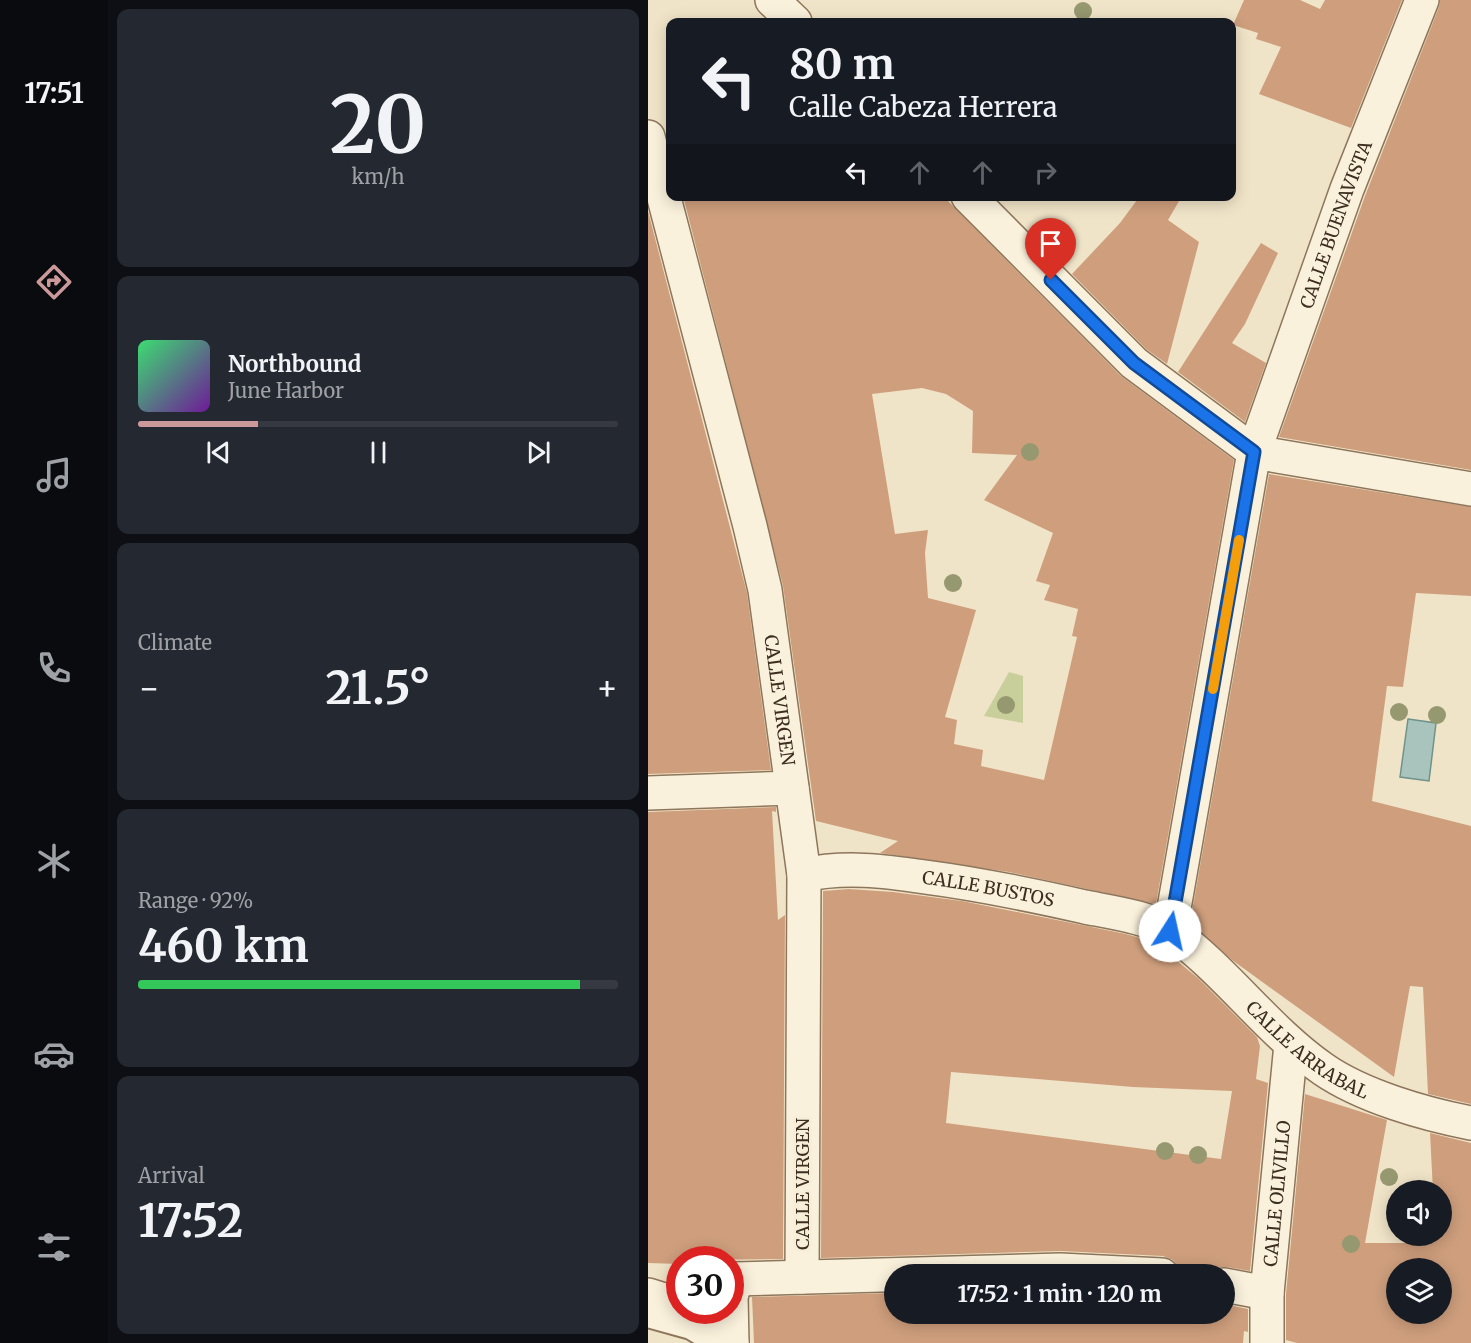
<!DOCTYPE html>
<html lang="en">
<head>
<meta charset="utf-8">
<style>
	:root { --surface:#171b24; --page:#242831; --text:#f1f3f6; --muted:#9ea1a6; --line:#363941; --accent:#cc999b }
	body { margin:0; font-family:Merriweather,serif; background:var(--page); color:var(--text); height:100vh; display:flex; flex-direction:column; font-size:22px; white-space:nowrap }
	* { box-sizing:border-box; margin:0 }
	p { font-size:20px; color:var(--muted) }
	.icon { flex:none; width:33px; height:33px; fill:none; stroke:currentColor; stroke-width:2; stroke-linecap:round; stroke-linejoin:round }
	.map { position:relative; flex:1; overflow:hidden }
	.panel { display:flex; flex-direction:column; gap:9px; padding:9px; background:#0d0f14; width:540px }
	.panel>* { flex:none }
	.guide { position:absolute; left:18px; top:18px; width:570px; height:183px; border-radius:12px; box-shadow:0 3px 15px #0003; background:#171b24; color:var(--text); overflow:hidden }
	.fabs { position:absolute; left:738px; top:1180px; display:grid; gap:12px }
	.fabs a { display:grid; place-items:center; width:66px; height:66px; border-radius:50%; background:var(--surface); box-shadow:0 3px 15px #0003; font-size:30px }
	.speed { position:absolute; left:18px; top:1246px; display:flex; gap:12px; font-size:30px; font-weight:700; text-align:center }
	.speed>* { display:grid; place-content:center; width:78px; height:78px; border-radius:50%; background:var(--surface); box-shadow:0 3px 15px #0003; line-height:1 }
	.speed .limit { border:9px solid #d22; background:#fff; color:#111 }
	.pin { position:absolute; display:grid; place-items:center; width:51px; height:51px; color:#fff; margin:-62px -26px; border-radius:50% 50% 50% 0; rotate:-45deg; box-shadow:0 0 6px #0007 }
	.pin .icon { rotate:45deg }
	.me { position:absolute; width:66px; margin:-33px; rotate:10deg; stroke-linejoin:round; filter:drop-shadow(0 0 4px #0008) }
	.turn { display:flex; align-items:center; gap:21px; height:126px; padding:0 24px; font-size:27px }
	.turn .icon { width:78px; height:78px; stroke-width:2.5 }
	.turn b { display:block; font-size:42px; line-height:51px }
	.lanes { display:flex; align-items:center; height:57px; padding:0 24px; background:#0003; justify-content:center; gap:30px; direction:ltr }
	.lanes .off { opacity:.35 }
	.big { font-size:45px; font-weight:700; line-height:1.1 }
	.panel .card { flex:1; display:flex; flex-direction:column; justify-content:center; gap:9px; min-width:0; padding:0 21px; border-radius:12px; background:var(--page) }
	.panel .dial { align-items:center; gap:0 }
	.dial b { font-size:78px; line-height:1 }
	.song { display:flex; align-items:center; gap:18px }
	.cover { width:72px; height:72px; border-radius:9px; background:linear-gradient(135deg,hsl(140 70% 55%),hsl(280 70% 35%)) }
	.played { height:6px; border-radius:3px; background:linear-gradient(90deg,var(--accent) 25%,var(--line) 25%) }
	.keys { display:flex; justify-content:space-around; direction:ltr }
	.heat { display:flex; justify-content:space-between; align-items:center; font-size:33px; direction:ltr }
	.charge { height:9px; border-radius:4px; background:linear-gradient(90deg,#34c759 92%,var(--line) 0) }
	.trip { position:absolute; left:236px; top:1264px; width:351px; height:60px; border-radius:30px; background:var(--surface); box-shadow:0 3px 15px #0003; font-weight:700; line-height:60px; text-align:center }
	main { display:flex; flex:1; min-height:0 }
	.dock { display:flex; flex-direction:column; width:108px; justify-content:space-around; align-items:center; background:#090b0e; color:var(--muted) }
	.dock .icon { width:42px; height:42px }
	.dock .on { color:var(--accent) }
	.dock b { font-size:27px; color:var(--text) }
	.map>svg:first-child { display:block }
	.green { fill:#c9cf9b }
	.water { fill:#a9c4bc; stroke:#6f938a; stroke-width:1.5 }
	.building { fill:#cf9f7d; fill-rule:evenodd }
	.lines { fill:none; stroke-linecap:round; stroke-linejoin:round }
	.lane-casing { stroke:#8d765c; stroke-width:26 }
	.street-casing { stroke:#8d765c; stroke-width:36 }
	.lane { stroke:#faf1dc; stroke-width:22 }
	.street { stroke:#faf1dc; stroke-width:33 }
	.tree { fill:#96986f }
	.route-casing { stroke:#114b97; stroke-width:15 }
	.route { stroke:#1a73e8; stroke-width:10 }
	.slow { stroke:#f59e0b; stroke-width:10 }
	.labels { text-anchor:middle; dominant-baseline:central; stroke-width:6; stroke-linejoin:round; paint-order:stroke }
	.street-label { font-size:18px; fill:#3d2e20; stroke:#f7eed8 }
</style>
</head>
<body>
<main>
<nav class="dock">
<b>17:51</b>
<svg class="icon on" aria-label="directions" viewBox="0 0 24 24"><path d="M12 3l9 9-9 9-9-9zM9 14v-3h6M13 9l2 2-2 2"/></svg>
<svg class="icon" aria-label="music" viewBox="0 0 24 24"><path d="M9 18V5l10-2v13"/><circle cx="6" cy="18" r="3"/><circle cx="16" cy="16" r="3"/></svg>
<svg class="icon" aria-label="phone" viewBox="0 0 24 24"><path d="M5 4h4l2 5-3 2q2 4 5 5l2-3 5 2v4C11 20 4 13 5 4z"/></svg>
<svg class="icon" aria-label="climate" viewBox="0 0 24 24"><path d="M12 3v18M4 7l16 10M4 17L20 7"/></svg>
<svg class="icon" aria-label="car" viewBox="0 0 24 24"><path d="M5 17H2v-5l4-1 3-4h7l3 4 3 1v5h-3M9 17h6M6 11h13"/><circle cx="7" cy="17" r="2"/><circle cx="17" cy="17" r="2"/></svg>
<svg class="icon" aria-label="filters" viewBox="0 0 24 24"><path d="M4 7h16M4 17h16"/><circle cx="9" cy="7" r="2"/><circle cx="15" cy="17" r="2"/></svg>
</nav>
<section class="panel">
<div class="card dial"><b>20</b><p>km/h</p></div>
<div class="card">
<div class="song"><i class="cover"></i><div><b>Northbound</b><p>June Harbor</p></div></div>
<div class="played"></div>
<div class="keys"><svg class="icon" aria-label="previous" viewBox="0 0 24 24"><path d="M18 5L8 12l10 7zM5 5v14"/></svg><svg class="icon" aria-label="pause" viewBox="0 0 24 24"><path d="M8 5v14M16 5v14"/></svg><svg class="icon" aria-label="next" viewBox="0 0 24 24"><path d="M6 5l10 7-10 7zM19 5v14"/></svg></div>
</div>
<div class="card"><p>Climate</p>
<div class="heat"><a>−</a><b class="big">21.5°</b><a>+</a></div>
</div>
<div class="card"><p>Range · 92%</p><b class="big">460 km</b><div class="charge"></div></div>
<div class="card"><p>Arrival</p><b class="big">17:52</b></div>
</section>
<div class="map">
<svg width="823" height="1343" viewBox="0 0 823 1343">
	<rect width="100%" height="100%" fill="#f0e4c8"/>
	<!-- green -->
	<polygon class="green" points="361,672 375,676 375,723 336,716"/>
	<!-- water -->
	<polygon class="water" points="760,719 788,723 781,781 752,777"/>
	<!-- building -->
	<g class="building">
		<polygon points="596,0 652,0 672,9 677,0 754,0 703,128 611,94 633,47 608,39 610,33 585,25"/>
		<polygon points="792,0 823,0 823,470 631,437 717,196 791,7"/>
		<path d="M 35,196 L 295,196 L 473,376 L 586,460 L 508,904 L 361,872 L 232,853 L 250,841 L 168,821 L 135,586 ZM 274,388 L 298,394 L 325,411 L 324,453 L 369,455 L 336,500 L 405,533 L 388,581 L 402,585 L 396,600 L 430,609 L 424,636 L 429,637 L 396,780 L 333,766 L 335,750 L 306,744 L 309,720 L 297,717 L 328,610 L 280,598 L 277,553 L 280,530 L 247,534 L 224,394 Z"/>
		<polygon points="492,196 534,196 520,220 551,242 519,364 498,349 424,274 472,223"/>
		<polygon points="0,211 99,593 123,770 0,774"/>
		<polygon points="613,243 630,253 597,324 584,343 618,363 597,422 530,372"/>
		<polygon points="621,474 823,507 823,596 768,593 755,687 739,686 724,801 823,826 823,1104 780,1094 775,987 762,986 746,1077 584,960 542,923"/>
		<polygon points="128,807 128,812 124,811 130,920 137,915 135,1259 32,1260 32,1264 0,1263 0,812"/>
		<path d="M 201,889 L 245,892 L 314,901 L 478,934 L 499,940 L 513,948 L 550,978 L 609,1037 L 612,1046 L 608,1079 L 620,1083 L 602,1271 L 579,1267 L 569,1268 L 561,1275 L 533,1275 L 531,1267 L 525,1260 L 515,1256 L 413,1251 L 173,1258 L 175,891 ZM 303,1072 L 485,1087 L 584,1091 L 573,1159 L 298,1123 Z"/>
		<path d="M 657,1094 L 739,1120 L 717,1243 L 786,1243 L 786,1236 L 794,1236 L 794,1191 L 785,1191 L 782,1133 L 823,1143 L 823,1343 L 649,1343 L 638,1340 L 638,1294 ZM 748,1269 L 794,1269 L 794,1314 L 748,1314 Z"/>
		<polygon points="246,1293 246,1314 576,1314 576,1304 600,1309 600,1332 596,1331 595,1343 106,1343 104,1297"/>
	</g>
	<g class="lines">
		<!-- lane casing -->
		<g class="lane-casing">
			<polyline id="lane" points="0,1316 43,1328 61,1339 61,1343"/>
		</g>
		<!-- street casing -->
		<g class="street-casing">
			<g id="street">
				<polyline points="124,0 147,22"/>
				<path id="s1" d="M 0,137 L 102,526 L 117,590 L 156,875 L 154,1277"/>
				<polyline points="320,196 486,363 606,452 823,489"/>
				<polyline points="0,793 144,788"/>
				<path id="s2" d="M 156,875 C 196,866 237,871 277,877 C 331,884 384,895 437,907 C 462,912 504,918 524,932 C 579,972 619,1030 675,1069 C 714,1096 776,1114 823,1123"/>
				<path id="s3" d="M 522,931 L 606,452 L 699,189 L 774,0"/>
				<polyline points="88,1279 412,1270 514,1275"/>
				<polyline points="82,1280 88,1279 83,1297 84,1343"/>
				<polyline points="576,1285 619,1293"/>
				<polyline points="0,1295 32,1305"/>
				<polyline points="47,1311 70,1324 84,1343"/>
				<path id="s4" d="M 619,1343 L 619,1293 L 643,1044"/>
			</g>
		</g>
		<!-- lane -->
		<use href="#lane" class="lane"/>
		<!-- street -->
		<use href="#street" class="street"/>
	</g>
	<!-- trees -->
	<g class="tree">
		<circle cx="435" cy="11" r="9"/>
		<circle cx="382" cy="452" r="9"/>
		<circle cx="305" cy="583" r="9"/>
		<circle cx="358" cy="705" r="9"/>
		<circle cx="751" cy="712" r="9"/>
		<circle cx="789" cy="715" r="9"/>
		<circle cx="517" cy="1151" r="9"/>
		<circle cx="550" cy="1155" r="9"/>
		<circle cx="741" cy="1177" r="9"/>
		<circle cx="703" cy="1244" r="9"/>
	</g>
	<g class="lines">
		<!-- route casing -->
		<g class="route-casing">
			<polyline id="route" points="403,280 486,363 606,452 522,931"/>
		</g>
		<!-- route -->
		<use href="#route" class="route"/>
		<!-- slow -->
		<polyline class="slow" points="565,689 591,540"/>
	</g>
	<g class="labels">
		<!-- street labels -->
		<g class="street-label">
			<text stroke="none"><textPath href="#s3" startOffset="728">CALLE BUENAVISTA</textPath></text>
			<text stroke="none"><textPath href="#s1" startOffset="579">CALLE VIRGEN</textPath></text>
			<text stroke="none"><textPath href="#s2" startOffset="186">CALLE BUSTOS</textPath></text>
			<text stroke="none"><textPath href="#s2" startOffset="556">CALLE ARRABAL</textPath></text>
			<text transform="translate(154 1184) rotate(-90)">CALLE VIRGEN</text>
			<text stroke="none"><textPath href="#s4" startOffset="150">CALLE OLIVILLO</textPath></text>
		</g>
	</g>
</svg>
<div class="fabs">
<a><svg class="icon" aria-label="sound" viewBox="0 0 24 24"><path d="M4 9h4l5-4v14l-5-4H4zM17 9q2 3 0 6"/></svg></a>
<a><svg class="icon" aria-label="layers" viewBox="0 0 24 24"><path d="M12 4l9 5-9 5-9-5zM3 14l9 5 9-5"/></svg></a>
</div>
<div class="speed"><div class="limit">30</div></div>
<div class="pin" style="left:403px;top:280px;background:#d93025"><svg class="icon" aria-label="arrive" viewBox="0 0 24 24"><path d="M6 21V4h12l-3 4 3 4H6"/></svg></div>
<svg class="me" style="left:522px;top:931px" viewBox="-20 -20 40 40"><circle r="19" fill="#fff"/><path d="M0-13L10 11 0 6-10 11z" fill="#1a73e8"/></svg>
<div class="trip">17:52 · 1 min · 120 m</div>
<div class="guide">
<div class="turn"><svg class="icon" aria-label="left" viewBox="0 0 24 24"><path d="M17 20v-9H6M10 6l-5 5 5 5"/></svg><div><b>80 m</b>Calle Cabeza Herrera</div></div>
<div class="lanes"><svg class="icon" aria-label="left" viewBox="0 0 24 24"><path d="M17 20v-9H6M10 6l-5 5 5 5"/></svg><svg class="icon off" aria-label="ahead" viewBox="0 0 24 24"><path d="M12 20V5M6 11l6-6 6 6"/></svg><svg class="icon off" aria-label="ahead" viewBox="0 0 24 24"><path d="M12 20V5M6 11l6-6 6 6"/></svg><svg class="icon off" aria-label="right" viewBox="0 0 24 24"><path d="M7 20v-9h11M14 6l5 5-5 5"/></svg></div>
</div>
</div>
</main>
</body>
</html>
